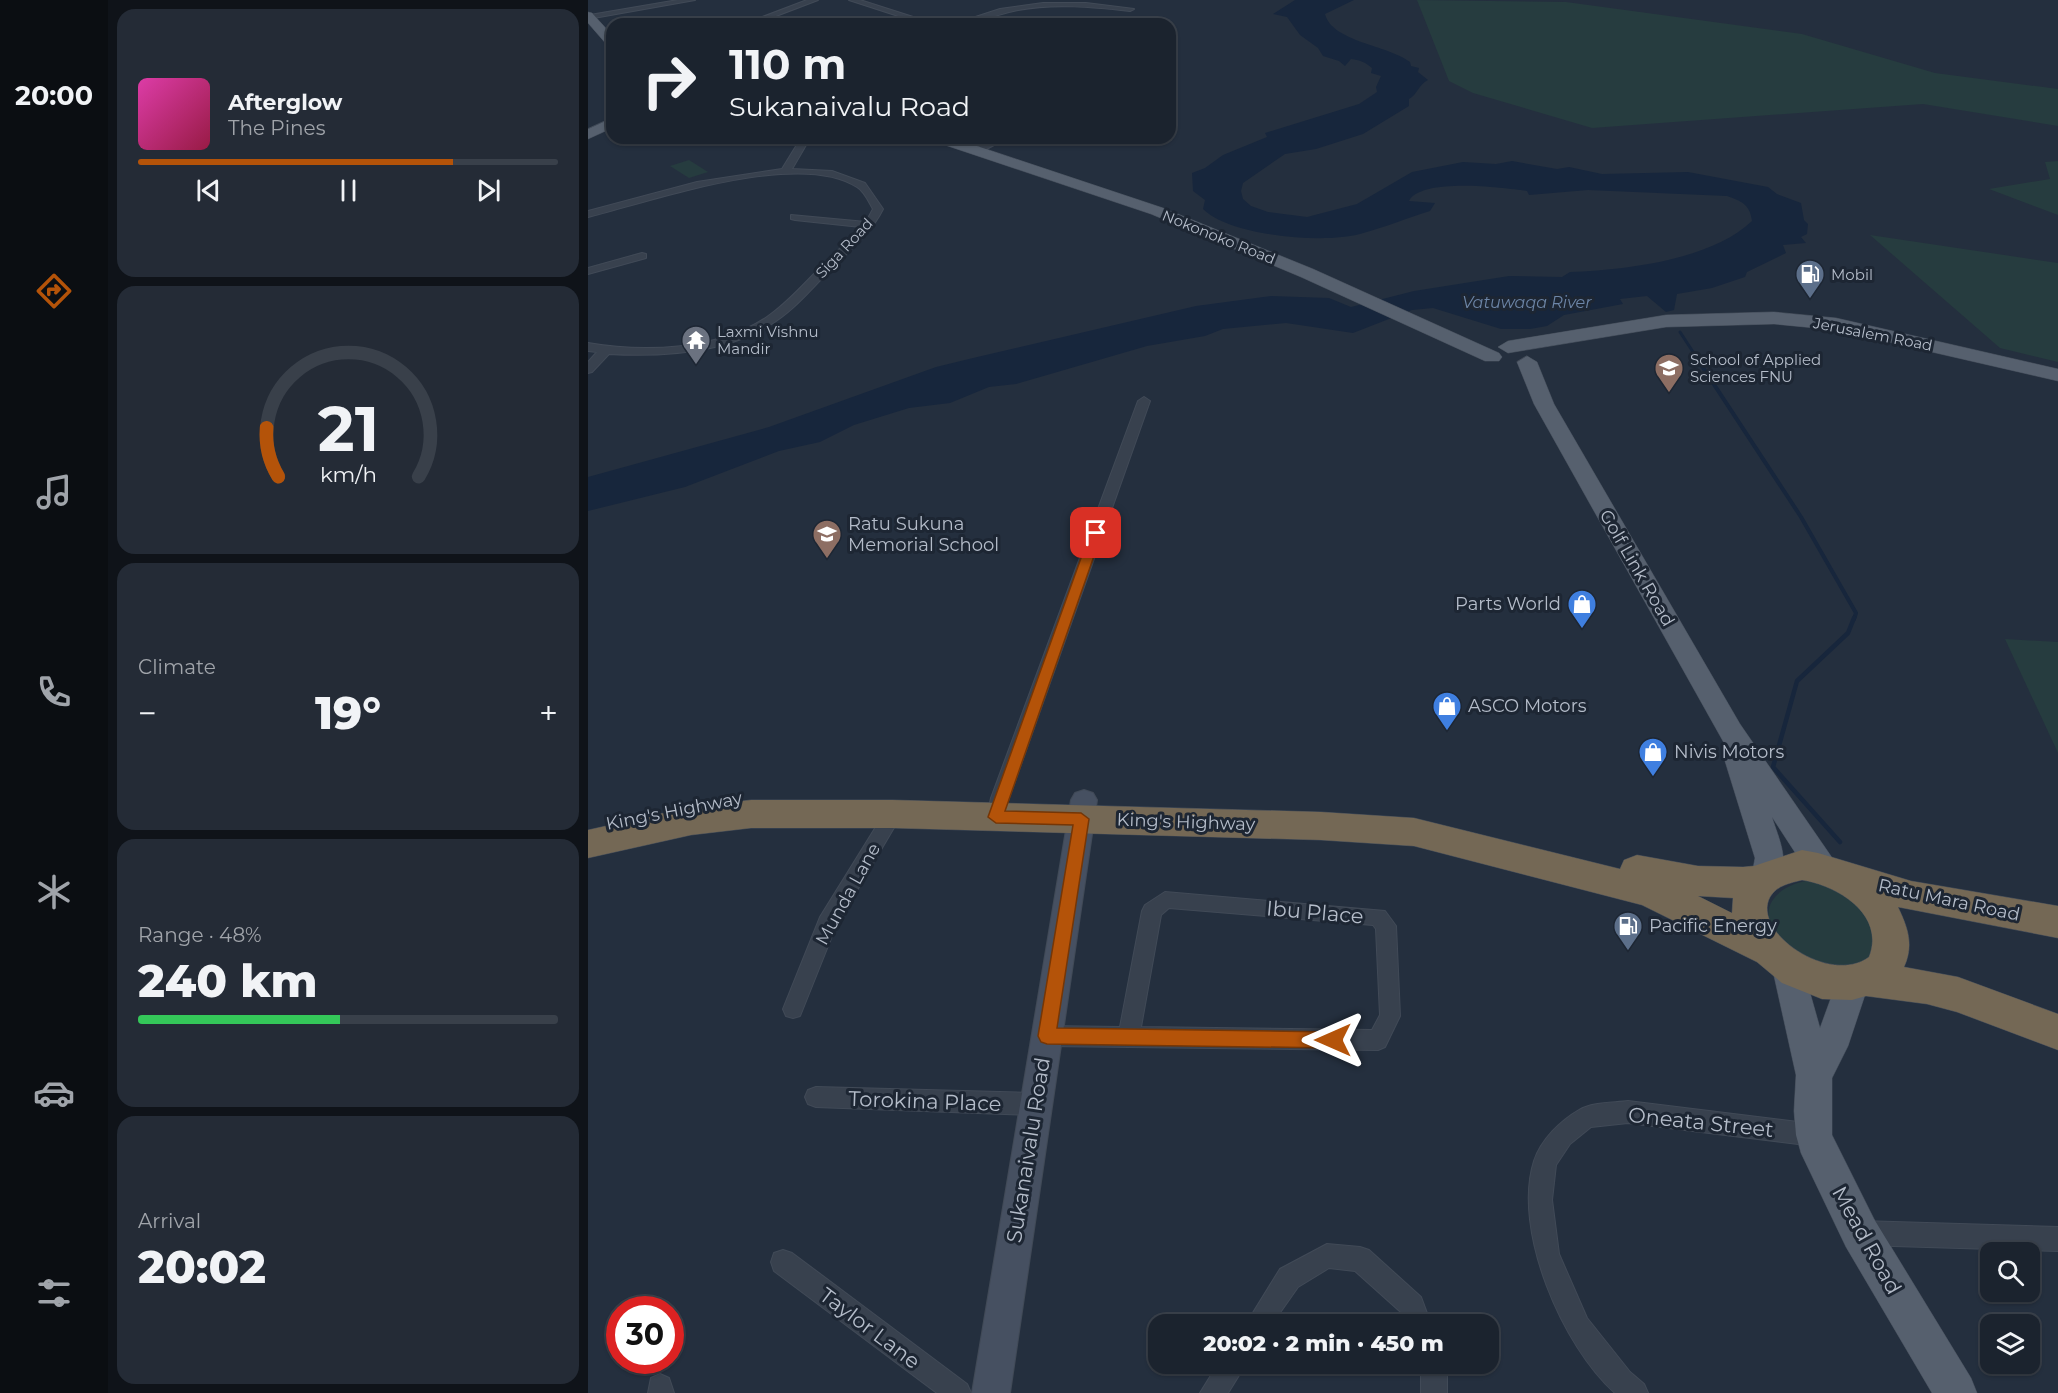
<!DOCTYPE html>
<html lang="en">
<head>
<meta charset="utf-8">
<style>
	:root { --surface:#1b232e; --page:#242b36; --text:#f1f3f6; --muted:#a0a4aa; --line:#39404a; --accent:#b45309 }
	body { margin:0; font-family:Montserrat,sans-serif; background:var(--page); color:var(--text); height:100vh; display:flex; flex-direction:column; font-size:22px; white-space:nowrap }
	* { box-sizing:border-box; margin:0 }
	p { font-size:20px; color:var(--muted) }
	.icon { flex:none; width:33px; height:33px; fill:none; stroke:currentColor; stroke-width:2; stroke-linecap:round; stroke-linejoin:round }
	.map { position:relative; flex:1; overflow:hidden }
	.drawer { display:flex; flex-direction:column; gap:9px; padding:9px; background:#0f1319; width:480px }
	.drawer>* { flex:none }
	.hud { position:absolute; left:18px; top:18px; width:570px; height:126px; border-radius:18px; box-shadow:0 2px 4px #0004,0 0 0 2px var(--line); background:#1b232e; color:var(--text); overflow:hidden }
	.buttons { position:absolute; left:1392px; top:1242px; display:grid; gap:12px }
	.buttons a { display:grid; place-items:center; width:60px; height:60px; border-radius:12px; background:var(--surface); box-shadow:0 2px 4px #0004,0 0 0 2px var(--line); font-size:30px }
	.speed { position:absolute; left:18px; top:1296px; display:flex; gap:12px; font-size:30px; font-weight:700; text-align:center }
	.speed>* { display:grid; place-content:center; width:78px; height:78px; border-radius:50%; background:var(--surface); box-shadow:0 2px 4px #0004,0 0 0 2px var(--line); line-height:1 }
	.speed .limit { border:9px solid #d22; background:#fff; color:#111 }
	.pin { position:absolute; display:grid; place-items:center; width:51px; height:51px; color:#fff; margin:-26px; border-radius:12px; box-shadow:0 3px 9px #0006 }
	.me { position:absolute; width:66px; margin:-33px; rotate:270deg; stroke-linejoin:round; filter:drop-shadow(0 0 4px #0008) }
	.turn { display:flex; align-items:center; gap:21px; height:126px; padding:0 24px; font-size:27px }
	.turn .icon { width:78px; height:78px; stroke-width:2.5 }
	.turn b { display:block; font-size:42px; line-height:51px }
	.big { font-size:45px; font-weight:800; line-height:1.1 }
	.drawer .card { flex:1; display:flex; flex-direction:column; justify-content:center; gap:9px; min-width:0; padding:0 21px; border-radius:18px; background:var(--page) }
	.drawer .dial { align-items:center; gap:0 }
	.dial svg { height:156px; overflow:visible; fill:none; stroke:var(--line); stroke-width:7; stroke-linecap:round; text-anchor:middle }
	.dial text { fill:var(--text); stroke:none }
	.song { display:flex; align-items:center; gap:18px }
	.cover { width:72px; height:72px; border-radius:9px; background:linear-gradient(135deg,hsl(320 70% 55%),hsl(340 70% 35%)) }
	.played { height:6px; border-radius:3px; background:linear-gradient(90deg,var(--accent) 75%,var(--line) 75%) }
	.keys { display:flex; justify-content:space-around; direction:ltr }
	.heat { display:flex; justify-content:space-between; align-items:center; font-size:33px; direction:ltr }
	.charge { height:9px; border-radius:4px; background:linear-gradient(90deg,#34c759 48%,var(--line) 0) }
	.trip { position:absolute; left:560px; top:1314px; width:351px; height:60px; border-radius:18px; background:var(--surface); box-shadow:0 2px 4px #0004,0 0 0 2px var(--line); font-weight:800; line-height:60px; text-align:center }
	main { display:flex; flex:1; min-height:0 }
	.dock { display:flex; flex-direction:column; width:108px; justify-content:space-around; align-items:center; background:#0b0e12; color:var(--muted) }
	.dock .icon { width:42px; height:42px }
	.dock .current { color:var(--accent) }
	.dock b { font-size:27px; color:var(--text) }
	.map>svg:first-child { display:block }
	.green { fill:#263c3f }
	.water { fill:#17263c }
	.lines { fill:none; stroke-linecap:round; stroke-linejoin:round }
	.stream-far2 { stroke:#17263c; stroke-width:3 }
	.stream-far1 { stroke:#17263c; stroke-width:4 }
	.stream { stroke:#17263c; stroke-width:4.5 }
	.street-casing { stroke:#414a57; stroke-width:2 }
	.secondary-casing { stroke:#414a57; stroke-width:2 }
	.primary-casing { stroke:#414a57; stroke-width:1 }
	.highway-casing { stroke:#434c59; stroke-width:1 }
	.street { fill:#38414e; fill-rule:evenodd }
	.secondary { fill:#465061; fill-rule:evenodd }
	.primary { fill:#56606e; fill-rule:evenodd }
	.highway { fill:#746855; fill-rule:evenodd }
	.route { fill:#b45309; stroke:#753606; stroke-width:1.5 }
	.labels { text-anchor:middle; dominant-baseline:central; stroke-width:6; stroke-linejoin:round; paint-order:stroke }
	.far-street-label { font-size:15px; fill:#b4bcc9; stroke:#1d2633 }
	.far-poi-label { font-size:15px; fill:#b4bcc9; stroke:#1d2633; text-anchor:start }
	.far-water-label { font-size:16px; font-style:italic; fill:#6d86a8; stroke:#1d2633 }
	.poi-label { font-size:18px; fill:#b4bcc9; stroke:#1d2633; text-anchor:start }
	.street-label { font-size:18px; fill:#b4bcc9; stroke:#1d2633 }
	.near-street-label { font-size:21px; fill:#b4bcc9; stroke:#1d2633 }
</style>
</head>
<body>
<main>
<nav class="dock">
<b>20:00</b>
<svg class="icon current" aria-label="directions" viewBox="0 0 24 24"><path d="M12 3l9 9-9 9-9-9zM9 14v-3h6M13 9l2 2-2 2"/></svg>
<svg class="icon" aria-label="music" viewBox="0 0 24 24"><path d="M9 18V5l10-2v13"/><circle cx="6" cy="18" r="3"/><circle cx="16" cy="16" r="3"/></svg>
<svg class="icon" aria-label="phone" viewBox="0 0 24 24"><path d="M5 4h4l2 5-3 2q2 4 5 5l2-3 5 2v4C11 20 4 13 5 4z"/></svg>
<svg class="icon" aria-label="climate" viewBox="0 0 24 24"><path d="M12 3v18M4 7l16 10M4 17L20 7"/></svg>
<svg class="icon" aria-label="car" viewBox="0 0 24 24"><path d="M5 17H2v-5l4-1 3-4h7l3 4 3 1v5h-3M9 17h6M6 11h13"/><circle cx="7" cy="17" r="2"/><circle cx="17" cy="17" r="2"/></svg>
<svg class="icon" aria-label="filters" viewBox="0 0 24 24"><path d="M4 7h16M4 17h16"/><circle cx="9" cy="7" r="2"/><circle cx="15" cy="17" r="2"/></svg>
</nav>
<section class="drawer">
<div class="card">
<div class="song"><i class="cover"></i><div><b>Afterglow</b><p>The Pines</p></div></div>
<div class="played"></div>
<div class="keys"><svg class="icon" aria-label="previous" viewBox="0 0 24 24"><path d="M18 5L8 12l10 7zM5 5v14"/></svg><svg class="icon" aria-label="pause" viewBox="0 0 24 24"><path d="M8 5v14M16 5v14"/></svg><svg class="icon" aria-label="next" viewBox="0 0 24 24"><path d="M6 5l10 7-10 7zM19 5v14"/></svg></div>
</div>
<div class="card dial"><svg viewBox="0 0 100 80">
<path d="M14 69A42 42 0 1 1 86 69"/>
<path d="M14 69A42 42 0 0 1 8 44" stroke="#b45309"/>
<text x="50" y="56" font-size="32" font-weight="700">21</text>
<text x="50" y="72" font-size="11">km/h</text>
</svg></div>
<div class="card"><p>Climate</p>
<div class="heat"><a>−</a><b class="big">19°</b><a>+</a></div>
</div>
<div class="card"><p>Range · 48%</p><b class="big">240 km</b><div class="charge"></div></div>
<div class="card"><p>Arrival</p><b class="big">20:02</b></div>
</section>
<div class="map">
<svg width="1470" height="1393" viewBox="0 0 1470 1393">
	<rect width="100%" height="100%" fill="#242f3e"/>
	<!-- green -->
	<g class="green">
		<polygon points="829,0 978,2 1214,34 1347,73 1470,89 1470,126 1335,104 1004,128 885,93 861,81"/>
		<polygon points="101,160 120,172 101,178 82,166"/>
		<polygon points="1470,161 1470,215 1401,189 1462,179 1457,162"/>
		<polygon points="1282,235 1470,263 1470,362 1412,348"/>
		<polygon points="1417,639 1470,642 1470,753"/>
		<path d="M 1223,880 L 1257,889 L 1297,942 L 1272,973 L 1203,954 C 1197,946 1188,936 1183,926 C 1172,898 1200,883 1223,880 Z"/>
	</g>
	<!-- water -->
	<path class="water" d="M 707,0 L 766,0 L 737,14 C 744,42 800,45 822,62 L 823,66 L 831,68 L 830,72 L 840,80 C 830,85 830,94 821,99 L 821,106 L 775,134 L 728,149 L 697,154 L 655,183 L 653,191 L 655,199 L 663,206 L 680,212 L 719,217 L 769,204 L 824,172 L 875,162 L 908,164 L 924,161 L 969,169 L 981,167 L 1014,174 L 1100,172 L 1180,187 L 1189,194 L 1213,203 L 1216,220 L 1220,224 L 1219,234 L 1213,237 L 1218,243 L 1195,245 L 1198,253 L 1159,272 L 1157,277 L 1124,288 L 1089,294 L 1086,310 L 1078,312 L 1059,296 L 1032,299 L 1035,304 L 976,315 L 959,326 L 942,329 L 913,329 L 845,308 L 824,310 L 765,333 L 698,323 L 635,329 L 617,336 L 559,346 L 428,384 L 401,387 L 362,403 L 321,408 L 266,425 L 232,442 L 191,451 L 97,487 L 0,511 L 0,477 L 181,427 L 348,367 L 385,358 L 608,306 L 683,296 L 741,298 L 763,307 L 826,291 L 921,276 L 974,277 L 982,272 C 1037,270 1123,260 1164,221 C 1162,204 1153,201 1139,196 L 1000,190 L 941,195 L 939,191 C 916,188 834,177 821,201 L 847,203 L 842,211 C 819,218 795,228 772,234 C 735,244 642,236 615,209 L 617,200 L 605,191 L 604,173 L 617,168 L 635,155 L 679,137 L 677,133 L 771,104 L 789,92 L 788,87 L 793,76 L 783,73 L 784,68 C 777,62 772,60 763,59 L 757,66 L 751,61 L 735,56 L 730,48 L 712,35 L 699,17 L 685,14 Z"/>
	<g class="lines">
		<!-- stream-far2 -->
		<polyline class="stream-far2" points="1092,332 1109,358"/>
		<!-- stream-far1 -->
		<polyline class="stream-far1" points="1108,357 1213,517 1268,613 1266,619"/>
		<!-- stream -->
		<polyline class="stream" points="1252,842 1185,767 1209,681 1260,633 1266,618"/>
		<!-- street casing -->
		<g class="street-casing">
			<g id="street">
				<polygon points="90,0 107,0 0,19 2,15"/>
				<polygon points="219,0 230,0 167,24 156,24"/>
				<polygon points="261,0 272,0 347,24 335,24"/>
				<path d="M 455,3 L 498,3 L 546,9 L 542,11 C 505,7 467,3 430,10 C 409,14 387,24 366,24 L 412,9 Z"/>
				<polygon points="408,138 419,138 391,153 383,151"/>
				<path d="M 213,142 L 218,145 L 204,169 L 244,171 L 277,183 L 295,209 C 283,233 263,249 245,267 C 226,286 210,306 188,321 C 142,353 75,357 21,354 L 4,372 L 0,373 L 0,362 L 9,352 L 0,351 L 0,343 C 57,353 130,350 179,317 C 201,302 218,281 237,263 C 249,251 262,240 273,227 L 207,220 L 203,219 L 203,215 L 278,222 L 285,209 C 281,202 276,191 269,187 C 211,149 64,201 0,217 L 0,211 L 109,182 L 194,169 L 210,143 Z"/>
				<polygon points="54,253 58,254 58,258 0,274 0,268"/>
				<polygon points="556,397 562,401 421,798 414,822 408,824 402,822 399,817 403,798 550,401"/>
				<polygon points="305,807 311,809 314,814 248,926 212,1016 205,1018 198,1016 195,1009 232,917 299,809"/>
				<path d="M 577,892 L 797,911 L 808,926 L 812,1016 L 797,1047 L 790,1050 L 459,1046 L 452,1043 L 448,1036 L 452,1029 L 459,1026 L 532,1027 L 554,911 L 557,905 ZM 581,908 L 785,925 L 788,929 L 792,1015 L 784,1030 L 553,1027 L 573,915 Z"/>
				<polygon points="228,1087 445,1093 453,1097 456,1104 453,1111 445,1115 228,1107 220,1104 217,1097 220,1090"/>
				<path d="M 1040,1101 L 1226,1124 L 1234,1127 L 1237,1135 L 1234,1143 L 1226,1146 L 1040,1123 L 1003,1127 L 982,1144 L 968,1165 L 964,1200 L 971,1254 L 999,1318 L 1042,1372 L 1056,1384 L 1060,1393 L 1027,1393 C 975,1347 924,1230 946,1161 C 953,1140 972,1121 991,1110 C 1004,1102 1025,1103 1040,1101 Z"/>
				<polygon points="1273,1221 1470,1227 1470,1251 1273,1245 1265,1241 1261,1233 1265,1225"/>
				<polygon points="739,1244 772,1247 781,1250 833,1297 843,1324 819,1324 815,1314 767,1271 741,1268 710,1287 684,1324 658,1324 692,1269"/>
				<polygon points="195,1250 204,1253 379,1384 383,1393 349,1393 186,1271 183,1262 186,1253"/>
				<polygon points="630,1364 658,1364 640,1393 612,1393"/>
				<rect x="833" y="1364" width="26" height="29"/>
				<polygon points="72,1374 81,1378 86,1393 60,1393 63,1378"/>
			</g>
		</g>
		<!-- secondary casing -->
		<g class="secondary-casing">
			<polygon id="secondary" points="496,790 505,793 509,800 422,1393 384,1393 483,800 487,793"/>
		</g>
		<!-- primary casing -->
		<g class="primary-casing">
			<g id="primary">
				<polygon points="0,12 4,13 24,35 24,47 20,46 0,23"/>
				<polygon points="24,118 24,128 0,139 0,129"/>
				<polygon points="343,138 365,138 575,208 725,269 911,353 914,357 911,361 897,361 713,277 563,214 345,141"/>
				<polygon points="1186,312 1248,318 1470,369 1470,381 1248,330 1186,324 1078,327 920,353 910,347 920,341 1078,315"/>
				<path d="M 939,356 L 949,362 L 966,404 L 1152,724 L 1245,859 L 1249,868 L 1245,877 L 1234,881 L 1223,877 L 1184,817 C 1191,840 1202,859 1190,883 L 1179,887 L 1168,883 L 1164,874 L 1167,858 L 1136,758 L 1140,750 L 946,404 L 929,362 Z"/>
				<polygon points="1200,953 1212,957 1232,1028 1252,973 1264,968 1276,973 1281,983 1260,1046 1244,1078 1244,1135 1286,1219 1383,1378 1389,1393 1344,1393 1258,1247 1213,1153 1208,1135 1206,1111 1208,1075 1184,967 1188,957"/>
			</g>
		</g>
		<!-- highway casing -->
		<g class="highway-casing">
			<path id="highway" d="M 163,800 L 305,800 L 733,812 L 826,818 L 1032,869 L 1036,860 L 1049,855 L 1110,866 L 1155,867 L 1166,866 L 1214,850 L 1230,853 L 1323,881 L 1470,906 L 1470,938 L 1310,907 C 1320,928 1326,945 1316,967 L 1370,977 L 1470,1014 L 1470,1050 L 1369,1012 L 1339,1004 L 1278,996 L 1264,1000 L 1234,999 L 1194,983 L 1169,962 L 1054,905 L 826,846 L 733,840 L 305,828 L 163,828 L 103,835 L 0,858 L 0,830 L 103,807 ZM 1214,880 C 1248,885 1298,914 1281,957 C 1242,986 1163,932 1182,897 C 1189,885 1203,883 1214,880 ZM 1110,896 L 1145,898 L 1144,913 Z"/>
		</g>
		<!-- street -->
		<use href="#street" class="street"/>
		<!-- secondary -->
		<use href="#secondary" class="secondary"/>
		<!-- primary -->
		<use href="#primary" class="primary"/>
		<!-- highway -->
		<use href="#highway" class="highway"/>
	</g>
	<!-- route -->
	<polygon class="route" points="508,529 514,533 417,811 493,813 501,819 469,1028 745,1032 751,1034 753,1040 751,1045 745,1048 459,1044 453,1042 450,1036 485,825 408,823 400,817 502,533"/>
	<!-- icons -->
	<defs>
		<g id="fuel-pin" transform="scale(1.5)"><path d="M0 17L-7.5 6A9.5 9.5 0 1 1 7.5 6Z" fill="#5c6f8a" stroke="#1d2633"/><path d="M-5.5-6h7V0h2V4h1.3V-2.5L3-4.5l.8-.8L6-3V5H2.5V1h-1V6h-7ZM-4.2-4.7v3.2H.2V-4.7Z" fill="#fff"/></g>
		<g id="temple-pin" transform="scale(1.5)"><path d="M0 17L-7.5 6A9.5 9.5 0 1 1 7.5 6Z" fill="#6b7280" stroke="#1d2633"/><path d="M0-6L5-2H3V0L6.5 2.5H4V6H1.5V3h-3V6H-4V2.5H-6.5L-3 0V-2H-5Z" fill="#fff"/></g>
		<g id="university-pin" transform="scale(1.5)"><path d="M0 17L-7.5 6A9.5 9.5 0 1 1 7.5 6Z" fill="#8d6e63" stroke="#1d2633"/><path d="M0-5L7-2L0 1L-7-2ZM-4 1L0 2.5L4 1V4Q0 6-4 4Z" fill="#fff"/></g>
		<g id="school-pin" transform="scale(1.5)"><path d="M0 17L-7.5 6A9.5 9.5 0 1 1 7.5 6Z" fill="#8d6e63" stroke="#1d2633"/><path d="M0-5L7-2L0 1L-7-2ZM-4 1L0 2.5L4 1V4Q0 6-4 4Z" fill="#fff"/></g>
		<g id="shop-pin" transform="scale(1.5)"><path d="M0 17L-7.5 6A9.5 9.5 0 1 1 7.5 6Z" fill="#3f7fe0" stroke="#1d2633"/><path d="M-5-2.5h2.3a2.7 3.5 0 0 1 5.4 0H5L5.5 6h-11ZM-1.5-2.5h3a1.5 2.3 0 0 0-3 0Z" fill="#fff"/></g>
	</defs>
	<g fill-rule="evenodd">
		<use href="#fuel-pin" x="1222" y="274"/>
		<use href="#temple-pin" x="108" y="340"/>
		<use href="#university-pin" x="1081" y="368"/>
		<use href="#school-pin" x="239" y="534"/>
		<use href="#shop-pin" x="994" y="604"/>
		<use href="#shop-pin" x="859" y="706"/>
		<use href="#shop-pin" x="1065" y="752"/>
		<use href="#fuel-pin" x="1040" y="926"/>
	</g>
	<g class="labels">
		<!-- far-street labels -->
		<g class="far-street-label">
			<text transform="translate(631 237) rotate(22)">Nokonoko Road</text>
			<text transform="translate(256 248) rotate(-47)">Siga Road</text>
			<text transform="translate(1285 334) rotate(11)">Jerusalem Road</text>
		</g>
		<!-- far-poi labels -->
		<g class="far-poi-label">
			<text x="1243" y="274">Mobil</text>
			<text x="129" y="331">Laxmi Vishnu<tspan x="129" dy="17">Mandir</tspan></text>
			<text x="1102" y="359">School of Applied<tspan x="1102" dy="17">Sciences FNU</tspan></text>
		</g>
		<!-- far-water labels -->
		<g class="far-water-label">
			<text x="939" y="302">Vatuwaqa River</text>
		</g>
		<!-- poi labels -->
		<g class="poi-label">
			<text x="260" y="524">Ratu Sukuna<tspan x="260" dy="21">Memorial School</tspan></text>
			<text x="973" y="604" text-anchor="end">Parts World</text>
			<text x="880" y="706">ASCO Motors</text>
			<text x="1086" y="752">Nivis Motors</text>
			<text x="1061" y="926">Pacific Energy</text>
		</g>
		<!-- street labels -->
		<g class="street-label">
			<text transform="translate(1049 568) rotate(60)">Golf Link Road</text>
			<text transform="translate(86 811) rotate(-11)">King's Highway</text>
			<text transform="translate(598 822) rotate(2)">King's Highway</text>
			<text transform="translate(260 894) rotate(-61)">Munda Lane</text>
			<text transform="translate(1361 900) rotate(12)">Ratu Mara Road</text>
		</g>
		<!-- near-street labels -->
		<g class="near-street-label">
			<text transform="translate(727 912) rotate(5)">Ibu Place</text>
			<text transform="translate(337 1101) rotate(2)">Torokina Place</text>
			<text transform="translate(1113 1122) rotate(6)">Oneata Street</text>
			<text transform="translate(440 1150) rotate(-81)">Sukanaivalu Road</text>
			<text transform="translate(1279 1240) rotate(61)">Mead Road</text>
			<text transform="translate(282 1328) rotate(37)">Taylor Lane</text>
		</g>
	</g>
</svg>
<div class="buttons">
<a><svg class="icon" aria-label="search" viewBox="0 0 24 24"><circle cx="10" cy="10" r="6"/><path d="M15 15l6 6"/></svg></a>
<a><svg class="icon" aria-label="layers" viewBox="0 0 24 24"><path d="M12 4l9 5-9 5-9-5zM3 14l9 5 9-5"/></svg></a>
</div>
<div class="speed"><div class="limit">30</div></div>
<div class="pin" style="left:508px;top:533px;background:#d93025"><svg class="icon" aria-label="arrive" viewBox="0 0 24 24"><path d="M6 21V4h12l-3 4 3 4H6"/></svg></div>
<svg class="me" style="left:745px;top:1040px" viewBox="-20 -20 40 40"><path d="M0-17L14 15 0 8-14 15z" fill="#b45309" stroke="#fff" stroke-width="4"/></svg>
<div class="trip">20:02 · 2 min · 450 m</div>
<div class="hud">
<div class="turn"><svg class="icon" aria-label="right" viewBox="0 0 24 24"><path d="M7 20v-9h11M14 6l5 5-5 5"/></svg><div><b>110 m</b>Sukanaivalu Road</div></div>
</div>
</div>
</main>
</body>
</html>
